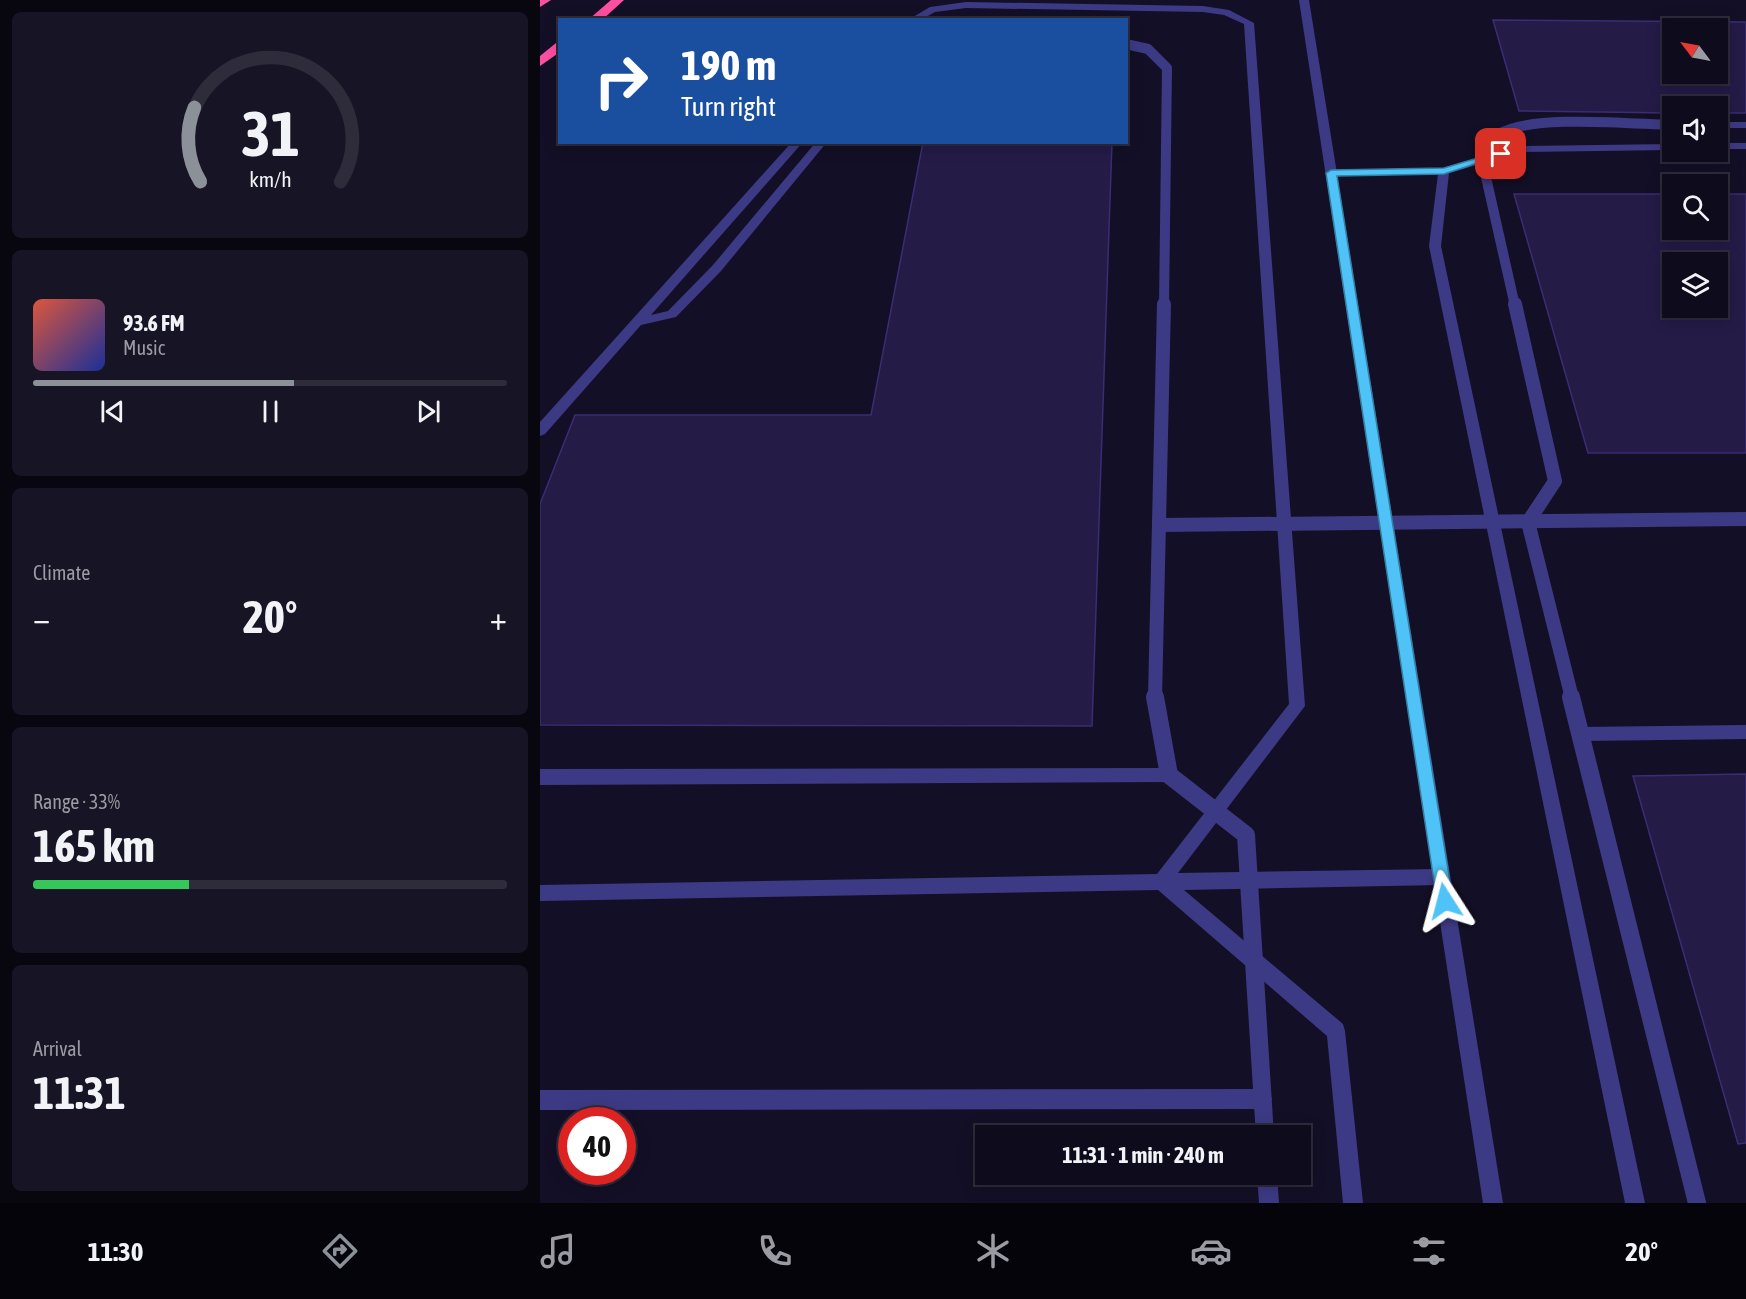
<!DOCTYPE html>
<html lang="en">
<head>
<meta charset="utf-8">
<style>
	:root { --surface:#0e0b1c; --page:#171425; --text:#f1f3f6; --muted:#9b9ba3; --line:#2e2b3b; --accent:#8c9099 }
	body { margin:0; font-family:"Asap Condensed",sans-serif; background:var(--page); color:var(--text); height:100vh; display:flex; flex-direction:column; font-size:22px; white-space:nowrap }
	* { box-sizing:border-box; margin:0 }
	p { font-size:20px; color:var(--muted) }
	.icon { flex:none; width:33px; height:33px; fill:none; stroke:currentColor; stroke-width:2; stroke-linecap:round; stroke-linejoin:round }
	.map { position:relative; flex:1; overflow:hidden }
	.side { display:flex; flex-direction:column; gap:12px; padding:12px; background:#08060f; width:540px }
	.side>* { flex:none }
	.banner { position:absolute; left:18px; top:18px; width:570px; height:126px; border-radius:0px; box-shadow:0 3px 15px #0003,0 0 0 2px var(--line); background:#1a4fa0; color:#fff; overflow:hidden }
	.needle { width:39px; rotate:302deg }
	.tools { position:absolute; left:1122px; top:18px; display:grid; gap:12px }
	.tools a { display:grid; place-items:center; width:66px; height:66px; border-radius:0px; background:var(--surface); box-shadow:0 3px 15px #0003,0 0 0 2px var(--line); font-size:30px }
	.speed { position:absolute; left:18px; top:1107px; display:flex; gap:12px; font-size:30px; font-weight:700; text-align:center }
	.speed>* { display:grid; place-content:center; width:78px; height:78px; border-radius:50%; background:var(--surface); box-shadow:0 3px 15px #0003,0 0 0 2px var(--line); line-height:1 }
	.speed .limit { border:9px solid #d22; background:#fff; color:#111 }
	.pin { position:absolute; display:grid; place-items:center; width:51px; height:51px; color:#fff; margin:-26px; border-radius:12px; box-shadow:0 3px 9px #0006 }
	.me { position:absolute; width:66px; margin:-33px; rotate:351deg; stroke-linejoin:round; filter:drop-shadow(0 0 4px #0008) }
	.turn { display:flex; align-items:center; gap:21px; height:126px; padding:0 24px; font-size:27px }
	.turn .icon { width:78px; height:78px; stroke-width:2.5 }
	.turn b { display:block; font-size:42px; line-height:51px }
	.big { font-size:45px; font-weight:700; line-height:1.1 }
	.side .card { flex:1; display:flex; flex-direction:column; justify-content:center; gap:9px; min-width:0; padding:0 21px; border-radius:9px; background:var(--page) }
	.side .dial { align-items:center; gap:0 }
	.dial svg { height:156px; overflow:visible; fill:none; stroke:var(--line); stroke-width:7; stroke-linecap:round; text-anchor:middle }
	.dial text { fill:var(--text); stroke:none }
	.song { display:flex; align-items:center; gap:18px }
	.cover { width:72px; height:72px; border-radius:9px; background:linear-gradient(135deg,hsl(10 70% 55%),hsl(230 70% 35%)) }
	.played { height:6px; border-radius:3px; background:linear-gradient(90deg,var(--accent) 55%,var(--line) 55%) }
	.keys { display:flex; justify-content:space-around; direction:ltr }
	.heat { display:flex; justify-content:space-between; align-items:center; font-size:33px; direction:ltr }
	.charge { height:9px; border-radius:4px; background:linear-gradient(90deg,#34c759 33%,var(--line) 0) }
	.trip { position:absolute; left:435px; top:1125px; width:336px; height:60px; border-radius:0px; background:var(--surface); box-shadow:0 3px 15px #0003,0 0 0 2px var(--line); font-weight:700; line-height:60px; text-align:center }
	.tabs { display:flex; height:96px; justify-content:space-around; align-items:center; background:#06040b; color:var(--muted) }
	.tabs .icon { width:42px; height:42px }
	.tabs .on { color:var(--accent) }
	.tabs b { font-size:27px; color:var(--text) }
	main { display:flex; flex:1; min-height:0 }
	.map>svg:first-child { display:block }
	.building { fill:#241b47; stroke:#3b2d73; stroke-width:1.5; fill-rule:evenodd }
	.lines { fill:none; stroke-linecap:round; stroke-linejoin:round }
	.service { fill:#3d3a85; fill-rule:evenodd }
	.tertiary { fill:#3d3a85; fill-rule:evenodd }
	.motorway { fill:#ff4fa3; fill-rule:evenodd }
	.service-bridge-far2 { stroke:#3d3a85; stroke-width:10 }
	.service-bridge-far1 { stroke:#3d3a85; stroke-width:14 }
	.service-bridge { stroke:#3d3a85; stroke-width:18 }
	.route { fill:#4fc3f7; stroke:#337fa1; stroke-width:1.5 }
</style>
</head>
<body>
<main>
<section class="side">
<div class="card dial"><svg viewBox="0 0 100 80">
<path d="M14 69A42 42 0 1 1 86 69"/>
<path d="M14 69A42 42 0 0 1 11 31" stroke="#8c9099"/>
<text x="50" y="56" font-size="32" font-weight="700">31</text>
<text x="50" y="72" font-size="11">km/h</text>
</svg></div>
<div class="card">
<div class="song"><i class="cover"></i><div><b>93.6 FM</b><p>Music</p></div></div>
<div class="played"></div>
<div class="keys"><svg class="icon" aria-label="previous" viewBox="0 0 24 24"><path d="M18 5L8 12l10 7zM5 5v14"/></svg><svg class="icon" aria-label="pause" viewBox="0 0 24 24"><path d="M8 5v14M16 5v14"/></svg><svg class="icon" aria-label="next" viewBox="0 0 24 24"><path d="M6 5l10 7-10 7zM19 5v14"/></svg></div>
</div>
<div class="card"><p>Climate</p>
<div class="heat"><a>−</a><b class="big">20°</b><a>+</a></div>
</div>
<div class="card"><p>Range · 33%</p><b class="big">165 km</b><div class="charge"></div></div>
<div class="card"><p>Arrival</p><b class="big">11:31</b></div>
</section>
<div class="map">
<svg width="1206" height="1203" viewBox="0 0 1206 1203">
	<rect width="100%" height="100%" fill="#130f26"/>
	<!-- building -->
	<g class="building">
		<path d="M 953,20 L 1206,22 L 1206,113 L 1178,113 L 1178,106 L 1132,106 L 1132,113 L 979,111 ZM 1132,28 L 1178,28 L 1178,74 L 1132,74 Z"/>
		<polygon points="383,142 572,142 552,726 0,725 0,504 35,415 331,415"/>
		<path d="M 974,194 L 1132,194 L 1132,230 L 1178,230 L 1178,194 L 1206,194 L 1206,453 L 1048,453 ZM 1132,262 L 1178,262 L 1178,308 L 1132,308 Z"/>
		<polygon points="1206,774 1206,1143 1198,1144 1093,776"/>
	</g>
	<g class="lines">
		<!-- service -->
		<g class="service">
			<polygon points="426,2 663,6 689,10 714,23 765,706 638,873 901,869 907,871 910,877 907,883 901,885 644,890 803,1024 805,1031 823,1203 803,1203 787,1036 618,890 0,901 0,885 617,874 749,704 704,24 684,15 663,12 426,8 395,12 381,20 368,20 390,7"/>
			<rect x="1178" y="122" width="28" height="6"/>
			<polygon points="252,142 263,142 111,315 128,311 173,265 276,142 287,142 181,271 136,317 101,325 5,434 0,436 0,422"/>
			<rect x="1178" y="143" width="28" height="6"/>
			<polygon points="1132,144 1132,150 981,152 909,173 901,246 1105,1203 1085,1203 889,246 898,174 791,176 785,173 791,170 903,168 980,146"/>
			<polygon points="1206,725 1206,739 1041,741 1035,739 1033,734 1035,729 1041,727"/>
			<polygon points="629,768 635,770 637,775 635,780 629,782 0,785 0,769"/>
			<polygon points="722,1089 729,1092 732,1099 729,1106 722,1109 0,1110 0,1090"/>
			<polygon points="717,1174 737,1174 739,1203 719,1203"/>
		</g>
		<!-- tertiary -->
		<polygon class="tertiary" points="759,0 769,0 963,1203 943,1203"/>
		<!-- motorway -->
		<g class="motorway">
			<polygon points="0,0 11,0 0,7"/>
			<polygon points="71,0 84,0 62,20 48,20"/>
			<polygon points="16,43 20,43 20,52 0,66 0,56"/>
		</g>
		<!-- service-bridge-far2 -->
		<g class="service-bridge-far2">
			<polyline points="586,44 608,49 627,68 624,306"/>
			<path d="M 975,306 L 941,155 C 946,147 951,139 959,134 C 992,114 1092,124 1132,125"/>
		</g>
		<!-- service-bridge-far1 -->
		<g class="service-bridge-far1">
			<polyline points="975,304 1015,481 988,522 1032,698"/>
			<polyline points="621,525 1206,519"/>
			<polyline points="615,698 624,304"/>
		</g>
		<!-- service-bridge -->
		<g class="service-bridge">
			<polyline points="615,697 629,775 706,835 725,1136"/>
			<polyline points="1031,697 1157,1203"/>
		</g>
	</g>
	<!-- route -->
	<polygon class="route" points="958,152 966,154 904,174 797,176 913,901 911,906 905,908 899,906 897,901 786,173 791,170 904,168"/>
</svg>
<div class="tools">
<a><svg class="needle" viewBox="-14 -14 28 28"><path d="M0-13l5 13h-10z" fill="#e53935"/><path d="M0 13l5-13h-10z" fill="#9b9ba3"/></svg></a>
<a><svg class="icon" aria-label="sound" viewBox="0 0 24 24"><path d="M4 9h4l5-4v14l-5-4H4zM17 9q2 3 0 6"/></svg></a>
<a><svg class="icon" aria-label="search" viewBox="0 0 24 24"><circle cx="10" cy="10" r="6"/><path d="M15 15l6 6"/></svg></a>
<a><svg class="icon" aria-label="layers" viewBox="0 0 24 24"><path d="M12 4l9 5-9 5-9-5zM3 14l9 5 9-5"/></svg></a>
</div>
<div class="speed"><div class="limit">40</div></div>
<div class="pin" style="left:961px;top:154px;background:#d93025"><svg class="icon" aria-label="arrive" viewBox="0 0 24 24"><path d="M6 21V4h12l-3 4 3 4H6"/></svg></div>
<svg class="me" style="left:905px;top:901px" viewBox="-20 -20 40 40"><path d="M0-17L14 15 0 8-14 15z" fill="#4fc3f7" stroke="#fff" stroke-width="4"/></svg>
<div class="trip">11:31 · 1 min · 240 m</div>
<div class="banner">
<div class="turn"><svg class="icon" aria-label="right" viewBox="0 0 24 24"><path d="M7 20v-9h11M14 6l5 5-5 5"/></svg><div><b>190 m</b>Turn right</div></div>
</div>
</div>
</main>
<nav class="tabs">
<b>11:30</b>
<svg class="icon on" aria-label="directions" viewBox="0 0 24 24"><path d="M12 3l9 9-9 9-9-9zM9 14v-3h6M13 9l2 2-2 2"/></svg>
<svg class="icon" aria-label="music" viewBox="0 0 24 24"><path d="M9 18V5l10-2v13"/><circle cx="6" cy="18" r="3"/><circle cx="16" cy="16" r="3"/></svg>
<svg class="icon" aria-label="phone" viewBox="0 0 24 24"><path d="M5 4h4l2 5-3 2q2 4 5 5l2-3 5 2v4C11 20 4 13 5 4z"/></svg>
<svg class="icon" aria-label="climate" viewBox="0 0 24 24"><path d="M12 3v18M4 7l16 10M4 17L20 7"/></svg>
<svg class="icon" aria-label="car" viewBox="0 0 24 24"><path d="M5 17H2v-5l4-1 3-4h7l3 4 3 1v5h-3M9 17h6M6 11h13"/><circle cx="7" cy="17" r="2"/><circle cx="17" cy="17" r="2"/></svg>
<svg class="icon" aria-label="filters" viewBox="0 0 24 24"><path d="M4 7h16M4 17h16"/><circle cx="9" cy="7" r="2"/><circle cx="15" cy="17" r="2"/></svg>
<b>20°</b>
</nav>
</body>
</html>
